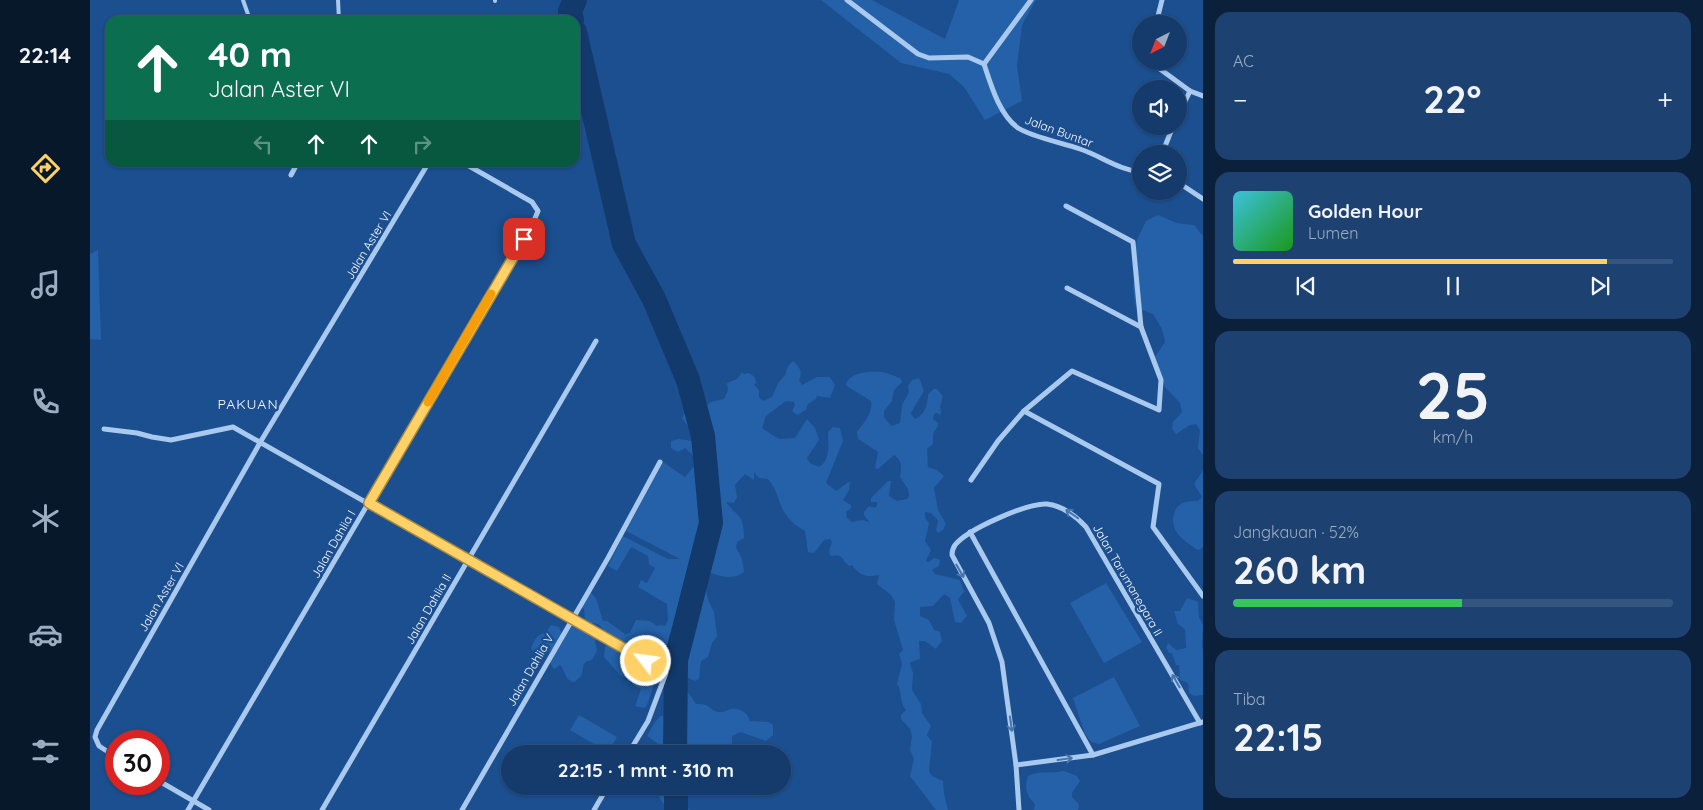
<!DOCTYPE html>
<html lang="id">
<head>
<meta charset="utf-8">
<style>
	:root { --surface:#143b6b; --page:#1d4271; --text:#f1f3f6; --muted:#9dadc1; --line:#33557e; --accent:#ffd166 }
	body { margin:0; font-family:Quicksand,sans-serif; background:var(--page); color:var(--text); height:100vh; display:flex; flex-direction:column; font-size:19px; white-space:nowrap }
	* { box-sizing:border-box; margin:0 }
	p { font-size:16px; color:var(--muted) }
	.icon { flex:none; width:28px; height:28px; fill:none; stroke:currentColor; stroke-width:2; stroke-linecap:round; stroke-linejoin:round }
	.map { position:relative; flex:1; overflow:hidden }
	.details { display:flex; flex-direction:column; gap:12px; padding:12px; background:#0b203b; width:500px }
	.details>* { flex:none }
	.top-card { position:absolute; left:15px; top:15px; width:475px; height:152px; border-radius:15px; box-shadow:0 1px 4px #0004,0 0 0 1px var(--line); background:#0b6e4f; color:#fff; overflow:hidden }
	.needle { width:32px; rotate:222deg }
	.buttons { position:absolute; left:1042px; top:15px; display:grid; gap:10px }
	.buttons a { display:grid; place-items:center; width:55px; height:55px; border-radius:50%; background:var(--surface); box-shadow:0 1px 4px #0004,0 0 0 1px var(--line); font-size:25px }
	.speed { position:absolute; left:15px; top:730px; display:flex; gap:10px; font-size:25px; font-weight:700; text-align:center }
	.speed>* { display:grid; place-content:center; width:65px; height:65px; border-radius:50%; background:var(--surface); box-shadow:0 1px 4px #0004,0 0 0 1px var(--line); line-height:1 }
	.speed .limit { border:8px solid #d22; background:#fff; color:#111 }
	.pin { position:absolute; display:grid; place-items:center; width:42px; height:42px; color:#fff; margin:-21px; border-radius:10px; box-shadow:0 2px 8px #0006 }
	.me { position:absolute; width:55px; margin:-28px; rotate:300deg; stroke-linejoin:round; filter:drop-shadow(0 0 4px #0008) }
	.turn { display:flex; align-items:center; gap:18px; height:105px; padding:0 20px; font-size:22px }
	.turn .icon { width:65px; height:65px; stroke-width:2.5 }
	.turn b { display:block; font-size:35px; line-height:42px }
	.lanes { display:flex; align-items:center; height:48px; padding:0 20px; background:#0003; justify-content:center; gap:25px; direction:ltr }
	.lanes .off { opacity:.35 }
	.big { font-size:38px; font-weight:800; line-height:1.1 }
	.details .tile { flex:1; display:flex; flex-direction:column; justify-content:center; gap:8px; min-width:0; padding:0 18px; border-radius:15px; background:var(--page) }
	.details .dial { align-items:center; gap:0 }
	.dial b { font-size:65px; line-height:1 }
	.song { display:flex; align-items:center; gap:15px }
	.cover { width:60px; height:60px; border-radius:8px; background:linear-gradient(135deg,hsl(190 70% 55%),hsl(120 70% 35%)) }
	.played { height:5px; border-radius:2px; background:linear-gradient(90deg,var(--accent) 85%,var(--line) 85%) }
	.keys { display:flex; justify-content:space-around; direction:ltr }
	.heat { display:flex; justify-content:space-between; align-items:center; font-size:28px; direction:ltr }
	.charge { height:8px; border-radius:4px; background:linear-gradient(90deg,#34c759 52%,var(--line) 0) }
	.trip { position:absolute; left:411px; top:745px; width:290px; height:50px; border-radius:25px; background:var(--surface); box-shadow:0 1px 4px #0004,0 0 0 1px var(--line); font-weight:800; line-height:50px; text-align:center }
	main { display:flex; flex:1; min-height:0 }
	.tab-bar { display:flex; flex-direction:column; width:90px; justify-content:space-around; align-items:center; background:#08182b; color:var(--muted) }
	.tab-bar .icon { width:35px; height:35px }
	.tab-bar .on { color:var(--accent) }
	.tab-bar b { font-size:22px; color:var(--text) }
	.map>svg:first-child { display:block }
	.green { fill:#2461a8 }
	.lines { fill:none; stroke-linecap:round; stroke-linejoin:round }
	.river { stroke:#123a6d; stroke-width:24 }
	.service { stroke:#a9c9ee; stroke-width:4 }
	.minor { stroke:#a9c9ee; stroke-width:5 }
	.oneway { stroke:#4674ac }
	.route-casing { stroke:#a68842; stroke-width:12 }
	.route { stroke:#ffd166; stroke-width:9 }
	.slow { stroke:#f59e0b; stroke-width:9 }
	.labels { text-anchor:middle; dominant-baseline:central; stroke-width:5; stroke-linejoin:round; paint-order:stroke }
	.street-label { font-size:12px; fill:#fff; stroke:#1b4f8f }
	.neighbourhood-label { font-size:14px; letter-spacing:1px; fill:#fff; stroke:#1b4f8f }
</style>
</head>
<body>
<main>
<nav class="tab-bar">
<b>22:14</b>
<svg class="icon on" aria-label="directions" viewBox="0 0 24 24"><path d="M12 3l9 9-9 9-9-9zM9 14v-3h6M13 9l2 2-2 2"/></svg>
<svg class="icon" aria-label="music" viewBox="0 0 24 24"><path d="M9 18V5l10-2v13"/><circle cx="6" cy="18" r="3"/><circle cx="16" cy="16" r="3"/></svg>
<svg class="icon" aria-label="phone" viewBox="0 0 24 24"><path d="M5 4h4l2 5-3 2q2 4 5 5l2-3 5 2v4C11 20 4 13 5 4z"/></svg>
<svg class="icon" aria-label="climate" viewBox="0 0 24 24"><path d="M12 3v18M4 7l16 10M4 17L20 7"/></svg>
<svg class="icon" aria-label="car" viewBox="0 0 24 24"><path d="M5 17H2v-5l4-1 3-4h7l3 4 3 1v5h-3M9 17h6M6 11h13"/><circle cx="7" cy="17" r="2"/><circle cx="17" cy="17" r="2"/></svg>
<svg class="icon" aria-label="filters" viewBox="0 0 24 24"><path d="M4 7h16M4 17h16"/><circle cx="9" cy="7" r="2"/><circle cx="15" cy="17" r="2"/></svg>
</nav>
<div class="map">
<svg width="1113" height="810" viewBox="0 0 1113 810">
	<rect width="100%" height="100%" fill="#1b4f8f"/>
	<!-- green -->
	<g class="green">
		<polygon points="731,0 782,0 855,39 869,0 946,0 932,25 927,66 932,101 895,120 874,87 859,74 811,63"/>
		<polygon points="1068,215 1087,223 1104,225 1113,236 1113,455 1108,448 1110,430 1106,424 1100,425 1086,434 1082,429 1083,422 1092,412 1090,403 1074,386 1065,357 1075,342 1072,329 1063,314 1049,309 1045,304 1043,286 1045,276 1045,251 1047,240 1056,221"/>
		<polygon points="8,250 11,340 0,339 0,254"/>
		<path d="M 703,361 C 710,368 713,371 709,380 L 712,385 L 727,377 L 740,377 L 745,385 L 740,398 L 727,396 L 726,399 L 718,404 L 716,410 L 707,415 L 702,411 L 705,405 L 704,402 L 696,401 L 676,416 L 672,428 L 689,439 L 705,438 L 717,419 L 725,428 L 729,440 L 717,458 L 720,463 L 729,467 C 741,460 738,444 738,432 L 743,427 L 750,428 L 753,441 L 736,483 L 746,491 L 760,481 L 759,490 L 753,500 L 761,505 L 761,508 L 756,512 L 757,518 L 762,522 C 768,520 775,519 780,523 L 774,515 L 774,512 L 779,506 L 785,508 L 787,505 L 787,502 L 781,502 L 781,498 L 798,481 L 801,481 L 799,496 L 807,501 L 817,499 L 819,496 L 818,489 L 810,477 C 812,468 812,460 804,455 L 788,469 L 785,468 L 788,452 L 768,439 L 767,432 C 774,422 783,413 781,401 L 758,387 L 756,384 C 760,372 780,371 792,372 C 798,373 805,376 811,379 L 812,382 L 804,390 L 802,401 L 794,411 L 794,417 L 801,426 L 810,423 L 812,405 L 819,392 L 818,386 L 822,380 L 829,378 L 834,391 L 822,411 L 821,414 L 825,419 C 835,415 838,404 838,394 L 844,389 L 847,389 L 853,396 L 850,407 L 851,412 L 850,415 L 847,413 L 844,414 L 843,419 L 848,423 L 848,426 L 843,434 L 843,444 L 837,449 C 838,455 837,462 838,467 L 847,470 L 854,476 L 844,488 L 848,510 L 856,524 L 853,530 L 848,533 L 846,530 L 848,520 L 841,513 L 835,512 L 835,518 L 839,523 L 835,541 L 841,550 L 836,561 L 839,562 L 844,558 L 850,560 L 849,566 L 842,570 L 845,574 L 870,580 L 874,592 L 868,599 L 877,616 L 871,623 L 865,622 L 860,598 L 854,594 L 843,606 L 830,607 L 830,616 L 839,620 L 844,630 L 850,632 L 852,641 L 846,649 L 835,641 L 829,641 L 830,659 L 821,662 L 820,664 L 823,673 L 822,690 L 831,704 L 832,713 L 841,726 L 837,735 L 842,742 L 839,771 L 842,776 L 853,781 L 854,794 L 858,810 L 846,810 L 820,776 L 824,759 L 820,750 L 822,736 L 820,729 L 811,719 L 811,715 L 816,710 C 809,702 813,693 807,684 L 812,664 L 809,654 L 813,650 L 804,620 L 805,602 L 801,595 L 787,584 L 789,575 C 777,578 769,575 762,565 L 759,566 C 749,557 755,554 740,556 L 739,550 L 742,542 L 740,539 L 734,540 L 724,553 L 718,552 L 715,531 C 708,527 701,522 696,515 C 688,504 688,490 678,479 L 669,478 L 664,472 L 664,480 L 655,474 L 645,485 L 647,497 L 644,503 L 636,502 C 648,518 654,514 654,538 L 647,542 L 646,547 L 652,559 L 654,572 C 644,580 632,577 621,573 L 614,577 L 618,600 L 624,612 L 627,636 L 622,643 L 618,657 L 611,661 L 609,679 L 605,681 C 595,678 591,668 581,664 L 579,647 L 582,636 L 580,633 L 575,654 L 568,660 L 555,649 L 552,656 L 555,663 L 548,669 L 556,674 L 564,684 L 557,705 L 554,708 L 545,706 L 551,689 L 543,685 L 542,680 L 530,675 L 514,657 L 515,647 L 527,643 C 524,637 522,638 518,635 C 508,627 514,623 498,623 L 495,620 L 494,609 L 490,605 L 496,592 L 500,592 L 506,598 L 513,621 L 517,621 L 535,634 L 540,633 L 546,620 L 560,621 L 567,626 L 571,625 L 575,626 L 578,620 L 577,604 L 548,587 L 551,580 L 557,583 L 565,568 L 559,564 L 558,556 L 541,547 L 527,571 L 518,566 L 533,536 L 578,559 L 590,559 L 536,531 L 573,462 L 595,477 L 604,466 L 604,456 L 595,448 L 588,452 L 581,448 L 581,441 L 589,439 L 602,441 L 601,430 L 592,418 L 596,411 L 595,407 L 613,416 L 614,430 L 620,437 L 621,444 L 624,436 L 615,424 L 616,406 L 621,402 L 634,399 L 638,390 L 637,383 L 647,379 L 652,372 L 654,374 L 659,373 L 665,377 L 666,383 L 664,385 L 669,390 L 669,397 L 673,401 L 682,397 L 688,383 L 695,375 L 698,366 Z"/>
		<path d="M 1113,470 L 1113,547 L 1109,550 L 1106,549 C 1100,544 1092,540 1088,534 C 1084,529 1083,524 1083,519 C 1085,503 1094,501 1108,501 L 1112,497 L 1104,484 Z"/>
		<polygon points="1016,583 1052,642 1014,663 980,603"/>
		<polygon points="1097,598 1108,602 1109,617 1113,625 1112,647 1113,650 1113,695 1104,696 1099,693 1098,683 1090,680 1089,665 1086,665 1082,653 1079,653 1076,648 1078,643 1086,650 1096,648 1095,629 1088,624 1084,611 1090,611"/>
		<path d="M 481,624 L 490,626 L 504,635 L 507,651 L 502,660 C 490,662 495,668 491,676 C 490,677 485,682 484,682 C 474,680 476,671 470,665 L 464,669 C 458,662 462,656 464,648 L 451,658 L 446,657 L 441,648 C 444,640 447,634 456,633 L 461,625 L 469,627 L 472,634 Z"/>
		<polygon points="1024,677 1050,726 1009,744 1001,742 995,734 983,698"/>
		<path d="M 591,686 L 595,688 L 606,704 C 621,703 619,710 629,712 C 634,713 636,710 641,709 C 650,708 658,713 660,721 L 679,722 L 683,725 L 683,735 L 676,741 L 650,732 L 642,736 L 642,754 L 574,754 L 571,746 L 557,736 L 565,722 L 571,716 L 582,716 L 583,712 L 577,692 L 581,690 L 588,693 Z"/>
		<polygon points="489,715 527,737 518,752 480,730"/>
		<path d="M 974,771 L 987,776 L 990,781 L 982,793 L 982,797 C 986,801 991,804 988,810 L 944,810 L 945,804 C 936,795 934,789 938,776 C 951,770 960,774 974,771 Z"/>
		<path d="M 567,786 L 642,786 L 637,794 L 623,794 L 618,787 L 601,787 L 593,802 L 594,807 L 601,810 L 578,810 C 573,803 566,795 567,786 Z"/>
	</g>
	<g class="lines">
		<!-- river -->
		<g class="river">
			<polyline points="482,20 480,11 485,0"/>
			<polyline points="485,32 534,244 564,299 598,380 613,436 621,523 586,660 585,754"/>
			<polyline points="586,786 586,810"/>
		</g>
		<!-- service -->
		<g class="service">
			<polyline points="153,0 160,20"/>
			<polyline points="248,0 249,20"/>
			<polyline points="405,1 405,0"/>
		</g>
		<!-- minor -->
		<g class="minor">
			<path d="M 757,0 L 828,54 L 839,58 L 878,57 L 894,64 C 901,85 909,114 928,128 C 942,137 973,143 990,149 C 1011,156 1029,170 1051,172"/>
			<polyline points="1066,24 1072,0"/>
			<polyline points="1059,61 1100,91 1113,96"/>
			<polyline points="894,64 941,0"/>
			<polyline points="1089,114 1100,91"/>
			<polyline points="1072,154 1083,126"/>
			<polyline points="201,175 208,162"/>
			<polyline points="1089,183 1113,199"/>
			<polyline points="977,288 1051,327"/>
			<polyline points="934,411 982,371 1069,410 1071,380 1051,327 1043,242 976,206"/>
			<polyline points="14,429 47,433 62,437 81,440 143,427 563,665 576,673 558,721 538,754"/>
			<polyline points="881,480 908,441 934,411 1069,484 1063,527 1113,596"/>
			<polyline points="880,532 1003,755"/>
			<polyline points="26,757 9,746 5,737 7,730 171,441 339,162"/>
			<polyline points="926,765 1003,755 1113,722"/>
			<polyline points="69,781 119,810"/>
			<polyline points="98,810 443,223 448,211 442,202 372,162"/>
			<polyline points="232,810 506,341"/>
			<polyline points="372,810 518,558 570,462"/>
			<polyline points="504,810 518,786"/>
			<path d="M 929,810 L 926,765 L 912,662 L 899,623 L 862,555 C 862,551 863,548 865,545 C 878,529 937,503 957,504 C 973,506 985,515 996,527 L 1110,723"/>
		</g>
	</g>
	<!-- one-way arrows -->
	<defs><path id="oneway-shaft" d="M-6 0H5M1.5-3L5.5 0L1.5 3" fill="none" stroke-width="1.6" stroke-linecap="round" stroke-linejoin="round" transform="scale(1.25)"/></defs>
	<g class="oneway">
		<use href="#oneway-shaft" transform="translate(982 514) rotate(-145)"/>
		<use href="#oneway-shaft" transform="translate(870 571) rotate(60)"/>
		<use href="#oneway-shaft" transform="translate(1086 681) rotate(-120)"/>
		<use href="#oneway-shaft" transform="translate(921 724) rotate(82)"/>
		<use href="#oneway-shaft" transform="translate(975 759) rotate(-8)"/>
	</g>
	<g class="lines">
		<!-- route casing -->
		<g class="route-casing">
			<polyline id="route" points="434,239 279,503 556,661"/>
		</g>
		<!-- route -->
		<use href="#route" class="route"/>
		<!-- slow -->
		<polyline class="slow" points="338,402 401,294"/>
	</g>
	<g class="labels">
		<!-- street labels -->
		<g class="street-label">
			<text transform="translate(969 131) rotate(20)">Jalan Buntar</text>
			<text transform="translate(278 245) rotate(-59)">Jalan Aster VI</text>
			<text transform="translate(243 544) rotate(-60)">Jalan Dahlia I</text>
			<text transform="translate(1038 580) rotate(60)">Jalan Tarumanegara II</text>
			<text transform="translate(71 597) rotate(-60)">Jalan Aster VI</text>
			<text transform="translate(338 609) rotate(-60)">Jalan Dahlia II</text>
			<text transform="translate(440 670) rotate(-60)">Jalan Dahlia V</text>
		</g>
		<!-- neighbourhood labels -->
		<g class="neighbourhood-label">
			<text x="158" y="404">PAKUAN</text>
		</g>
	</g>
</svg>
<div class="buttons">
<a><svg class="needle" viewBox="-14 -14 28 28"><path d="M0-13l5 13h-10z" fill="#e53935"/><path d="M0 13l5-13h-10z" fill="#9dadc1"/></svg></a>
<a><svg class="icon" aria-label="sound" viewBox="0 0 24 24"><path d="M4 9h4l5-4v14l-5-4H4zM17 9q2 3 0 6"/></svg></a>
<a><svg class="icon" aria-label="layers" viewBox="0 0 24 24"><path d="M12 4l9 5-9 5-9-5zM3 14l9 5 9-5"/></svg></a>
</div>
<div class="speed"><div class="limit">30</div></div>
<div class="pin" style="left:434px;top:239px;background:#d93025"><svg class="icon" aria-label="arrive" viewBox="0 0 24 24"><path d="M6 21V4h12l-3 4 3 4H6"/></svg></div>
<svg class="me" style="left:556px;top:661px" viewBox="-20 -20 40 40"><circle r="17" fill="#ffd166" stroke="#fff" stroke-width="3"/><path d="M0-11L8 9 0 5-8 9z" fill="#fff"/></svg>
<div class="trip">22:15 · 1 mnt · 310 m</div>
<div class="top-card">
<div class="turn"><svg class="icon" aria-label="ahead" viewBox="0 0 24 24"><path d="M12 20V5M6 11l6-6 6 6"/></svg><div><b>40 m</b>Jalan Aster VI</div></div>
<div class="lanes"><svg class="icon off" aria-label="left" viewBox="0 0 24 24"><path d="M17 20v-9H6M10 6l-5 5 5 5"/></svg><svg class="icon" aria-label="ahead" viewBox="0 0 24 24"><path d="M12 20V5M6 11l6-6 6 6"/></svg><svg class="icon" aria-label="ahead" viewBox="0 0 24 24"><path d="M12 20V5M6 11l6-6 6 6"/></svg><svg class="icon off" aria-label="right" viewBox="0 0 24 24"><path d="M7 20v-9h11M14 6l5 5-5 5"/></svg></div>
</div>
</div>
<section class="details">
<div class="tile"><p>AC</p>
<div class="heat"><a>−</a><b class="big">22°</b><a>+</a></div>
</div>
<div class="tile">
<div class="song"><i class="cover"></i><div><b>Golden Hour</b><p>Lumen</p></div></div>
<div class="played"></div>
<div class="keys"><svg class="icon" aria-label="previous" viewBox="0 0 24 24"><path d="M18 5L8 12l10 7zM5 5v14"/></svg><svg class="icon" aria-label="pause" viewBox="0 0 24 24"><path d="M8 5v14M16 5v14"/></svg><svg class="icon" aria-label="next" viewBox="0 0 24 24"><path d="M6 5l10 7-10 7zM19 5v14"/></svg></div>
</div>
<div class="tile dial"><b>25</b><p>km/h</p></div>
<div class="tile"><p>Jangkauan · 52%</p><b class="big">260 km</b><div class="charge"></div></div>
<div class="tile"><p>Tiba</p><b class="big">22:15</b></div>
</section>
</main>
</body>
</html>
